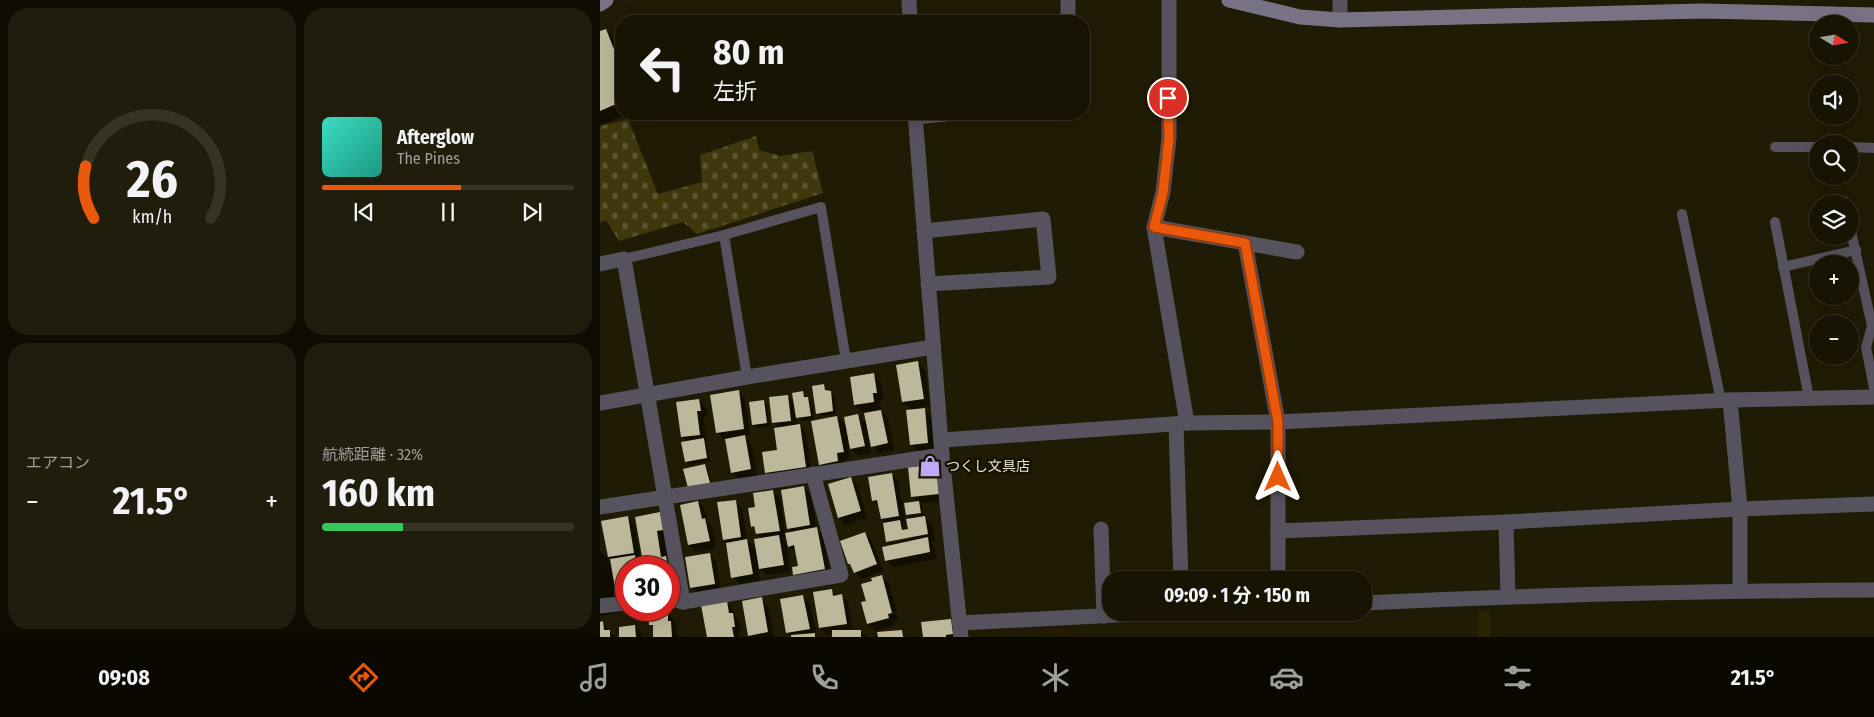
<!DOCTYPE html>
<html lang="ja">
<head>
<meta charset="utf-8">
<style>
	:root { --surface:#181403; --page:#211d0d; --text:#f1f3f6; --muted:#9f9e9a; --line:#363325; --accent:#ea580c }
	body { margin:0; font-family:"Fira Sans Condensed","Noto Sans JP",sans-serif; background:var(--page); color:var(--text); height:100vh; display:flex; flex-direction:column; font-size:19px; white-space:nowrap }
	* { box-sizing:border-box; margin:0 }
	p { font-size:16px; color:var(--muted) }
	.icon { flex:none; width:28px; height:28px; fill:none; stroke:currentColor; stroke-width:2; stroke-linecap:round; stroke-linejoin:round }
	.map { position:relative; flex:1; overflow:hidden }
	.panel { display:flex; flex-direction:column; gap:8px; padding:8px; background:#0d0b02; width:600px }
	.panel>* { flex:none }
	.top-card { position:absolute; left:15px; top:15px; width:475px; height:105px; border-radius:20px; box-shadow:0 5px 20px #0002,0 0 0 1px var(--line); background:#181403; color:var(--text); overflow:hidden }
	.needle { width:32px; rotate:101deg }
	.tools { position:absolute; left:1209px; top:15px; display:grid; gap:10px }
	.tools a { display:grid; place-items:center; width:50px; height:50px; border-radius:50%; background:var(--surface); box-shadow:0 5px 20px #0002,0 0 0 1px var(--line); font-size:25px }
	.speed { position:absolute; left:15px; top:556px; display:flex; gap:10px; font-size:25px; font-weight:700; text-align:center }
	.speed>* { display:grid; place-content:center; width:65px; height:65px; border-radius:50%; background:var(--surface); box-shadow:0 5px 20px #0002,0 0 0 1px var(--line); line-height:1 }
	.speed .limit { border:8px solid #d22; background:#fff; color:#111 }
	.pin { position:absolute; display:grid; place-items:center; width:42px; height:42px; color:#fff; margin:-21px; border:2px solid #fff; border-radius:50%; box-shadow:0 1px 5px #0007 }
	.me { position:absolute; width:55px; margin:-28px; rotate:0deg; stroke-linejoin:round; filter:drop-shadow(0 0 4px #0008) }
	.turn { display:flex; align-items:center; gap:18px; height:105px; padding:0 15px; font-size:22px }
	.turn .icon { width:65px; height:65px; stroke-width:2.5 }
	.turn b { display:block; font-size:35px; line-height:42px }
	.big { font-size:38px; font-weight:700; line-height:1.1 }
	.panel .tile { flex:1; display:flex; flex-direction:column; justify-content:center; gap:8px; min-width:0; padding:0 18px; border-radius:20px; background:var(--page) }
	.panel .dial { align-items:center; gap:0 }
	.dial svg { height:130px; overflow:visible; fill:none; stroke:var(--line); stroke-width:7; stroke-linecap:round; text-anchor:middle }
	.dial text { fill:var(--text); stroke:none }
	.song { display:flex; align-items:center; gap:15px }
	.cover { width:60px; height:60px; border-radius:8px; background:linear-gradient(135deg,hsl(170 70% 55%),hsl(170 70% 35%)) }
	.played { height:5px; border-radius:2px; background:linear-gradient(90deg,var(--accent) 55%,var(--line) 55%) }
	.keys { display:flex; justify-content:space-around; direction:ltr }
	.heat { display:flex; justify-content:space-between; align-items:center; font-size:28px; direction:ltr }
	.charge { height:8px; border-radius:4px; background:linear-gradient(90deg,#34c759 32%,var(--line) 0) }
	.panel .tiles { flex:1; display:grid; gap:8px; grid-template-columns:repeat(2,1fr) }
	.trip { position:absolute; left:502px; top:571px; width:270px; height:50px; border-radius:20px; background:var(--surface); box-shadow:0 5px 20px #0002,0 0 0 1px var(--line); font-weight:700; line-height:50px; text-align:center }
	.tabs { display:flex; height:80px; justify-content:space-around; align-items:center; background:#0a0801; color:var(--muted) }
	.tabs .icon { width:35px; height:35px }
	.tabs .current { color:var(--accent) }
	.tabs b { font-size:22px; color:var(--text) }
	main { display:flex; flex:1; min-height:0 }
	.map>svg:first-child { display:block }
	.built { fill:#2b2403 }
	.cemetery { fill:url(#cemetery-stones) }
	.shadow { fill:#0007; fill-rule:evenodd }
	.building { fill:#bdb89b }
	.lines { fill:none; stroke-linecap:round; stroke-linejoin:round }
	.lane { stroke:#56535e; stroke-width:10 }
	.street { stroke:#56535e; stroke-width:15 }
	.secondary { stroke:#777385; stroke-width:15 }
	.route-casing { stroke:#983908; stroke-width:12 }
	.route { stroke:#ea580c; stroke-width:9 }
	.labels { text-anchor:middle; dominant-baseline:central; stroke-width:5; stroke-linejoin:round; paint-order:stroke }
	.poi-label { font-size:14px; fill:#e7e4d5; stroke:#171200; text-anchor:start }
</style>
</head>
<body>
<main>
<section class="panel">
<div class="tiles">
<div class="tile dial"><svg viewBox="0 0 100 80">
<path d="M14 69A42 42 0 1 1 86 69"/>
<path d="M14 69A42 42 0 0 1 9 37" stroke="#ea580c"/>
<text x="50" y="56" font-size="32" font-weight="700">26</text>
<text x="50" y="72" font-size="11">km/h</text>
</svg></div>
<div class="tile">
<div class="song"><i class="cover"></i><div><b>Afterglow</b><p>The Pines</p></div></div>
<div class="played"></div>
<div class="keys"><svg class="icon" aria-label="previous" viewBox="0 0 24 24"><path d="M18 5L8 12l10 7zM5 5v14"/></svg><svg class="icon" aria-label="pause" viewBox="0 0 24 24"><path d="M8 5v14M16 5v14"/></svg><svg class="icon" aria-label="next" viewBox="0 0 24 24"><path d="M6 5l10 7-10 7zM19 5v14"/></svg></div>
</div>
<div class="tile"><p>エアコン</p>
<div class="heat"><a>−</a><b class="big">21.5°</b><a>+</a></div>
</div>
<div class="tile"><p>航続距離 · 32%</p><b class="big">160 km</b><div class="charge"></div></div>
</div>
</section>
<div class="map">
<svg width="1274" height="637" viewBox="0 0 1274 637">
	<defs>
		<pattern id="cemetery-stones" width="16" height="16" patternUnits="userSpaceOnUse" patternTransform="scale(1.25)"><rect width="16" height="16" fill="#40370c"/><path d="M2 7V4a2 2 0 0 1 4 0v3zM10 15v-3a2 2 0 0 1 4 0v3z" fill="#5c542e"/></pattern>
	</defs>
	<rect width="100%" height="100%" fill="#201b04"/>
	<!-- built -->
	<polygon class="built" points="878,612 890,612 891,637 878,637"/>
	<!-- cemetery -->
	<polygon class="cemetery" points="28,119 58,194 102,182 100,155 156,136 159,150 180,156 212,151 223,193 97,234 83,222 19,241 6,220 0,223 0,126"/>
	<!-- shadow -->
	<g class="shadow">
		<polygon points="6,30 16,41 21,53 21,114 28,114 0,125 0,32"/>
		<polygon points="318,363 325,370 330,406 322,407 331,416 335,450 318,452 311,444 312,410 303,402"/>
		<polygon points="274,375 281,382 283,399 280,400 281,409 262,412 255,405"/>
		<polygon points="224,385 227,391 234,395 236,414 221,416 217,413"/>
		<polygon points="138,392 145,399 150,435 144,436 151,443 157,476 139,479 132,472 126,439 124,439 117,432"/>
		<polygon points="202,392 211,401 214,419 201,421 196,416 197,426 199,426 206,433 212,474 174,479 167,472 179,451 180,429 173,422 187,396 195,404"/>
		<polygon points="98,401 106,408 107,417 103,418 110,461 89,465 86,461 88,442 82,436"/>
		<polygon points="163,401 167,405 170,426 156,428 153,425"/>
		<polygon points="281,411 288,418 294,450 279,453 272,446 270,434 267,435 271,453 258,456 248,446 250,458 244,460 245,468 227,471 220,464 237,417 247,427 258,415 268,425"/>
		<polygon points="105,465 108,468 112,486 92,491"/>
		<path d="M 336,466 L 345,501 L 319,503 L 322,505 L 324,518 L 332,525 L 335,541 L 330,542 L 334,546 L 337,559 L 293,567 L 286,560 L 291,546 L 288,543 L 312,539 L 287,524 L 282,519 L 280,508 L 273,500 L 291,474 L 298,481 L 305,521 L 312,520 L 307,515 L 318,502 L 312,496 ZM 308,522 L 310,531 L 302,523 Z"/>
		<polygon points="251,479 258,486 267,518 246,525 239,518"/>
		<polygon points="203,487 211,494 216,529 223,536 231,576 201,582 194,575 199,567 197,554 189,546 187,537 181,538 186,543 190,572 167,575 157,566 160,580 140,584 133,577 129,544 124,539 135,501 142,508 147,541 157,550 162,539 152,526 156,508 172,491 180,498 185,534 193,533 188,528"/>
		<polygon points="98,502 105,509 107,522 112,527 116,548 96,552 89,545"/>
		<polygon points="27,517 34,524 41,559 38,560 46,567 37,518 77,532 87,595 69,599 69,568 26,568 26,602 17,593 21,612 0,616 0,551 10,561 3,522"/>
		<polygon points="265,534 272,541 283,571 262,579 255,572"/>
		<polygon points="109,554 116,561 121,591 99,595 92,588 86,558"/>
		<polygon points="282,576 289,583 298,619 294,621 295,625 275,631 268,624 262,603 267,602 274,582"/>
		<polygon points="231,591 237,596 241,595 248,602 253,631 260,631 266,637 233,637 233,634 227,635 220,628 215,593"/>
		<polygon points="203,596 210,603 217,637 191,637 187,632"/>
		<polygon points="161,599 168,606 174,637 151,637 149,635"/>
		<polygon points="126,602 133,609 135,616 139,621 141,633 139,634 139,637 108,637"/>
		<polygon points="68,615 75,622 78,637 55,637 54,628 51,625"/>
		<polygon points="351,621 358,628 359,637 324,637"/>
		<polygon points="0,623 3,623 15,637 0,637"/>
		<polygon points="35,627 42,634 42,637 20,637"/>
	</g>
	<!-- building -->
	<g class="building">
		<polygon points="6,29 21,67 21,102 0,111 0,31"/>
		<polygon points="318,361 324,399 302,402 296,365"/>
		<polygon points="274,373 277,393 273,393 274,402 254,405 250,377"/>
		<polygon points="224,384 225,390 231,391 233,411 216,414 212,386"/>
		<polygon points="139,390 144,429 116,433 110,395"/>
		<polygon points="203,391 204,397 208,397 211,416 196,418 192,393"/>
		<polygon points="188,395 191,421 172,423 169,397"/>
		<polygon points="99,399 101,411 97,411 100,435 81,437 76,402"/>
		<polygon points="164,400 167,423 152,425 149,402"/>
		<polygon points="325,408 328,443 310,445 306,410"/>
		<polygon points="281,410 288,443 271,447 264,413"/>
		<polygon points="258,414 265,446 250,449 244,417"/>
		<polygon points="237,416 244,452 237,453 238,461 219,465 211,421"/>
		<polygon points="200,424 206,467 165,473 162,452 177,450 174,428"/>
		<polygon points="145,435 151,469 131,473 125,439"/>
		<polygon points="104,438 107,458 85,462 81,442"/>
		<polygon points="105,464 110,483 88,488 83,469"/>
		<polygon points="337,465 339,494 311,497 308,467"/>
		<polygon points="292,473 299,516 281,519 277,500 272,501 268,477"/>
		<polygon points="251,477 261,511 238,518 228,484"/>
		<polygon points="204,486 210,525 187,529 181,490"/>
		<polygon points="173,490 180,531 156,534 154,526 151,527 148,508 155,507 153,493"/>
		<polygon points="136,500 141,537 123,540 117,502"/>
		<polygon points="98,501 102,519 105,518 110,541 88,545 80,505"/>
		<polygon points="319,501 321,513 306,515 304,503"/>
		<polygon points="60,512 63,530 57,531 61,557 66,556 68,568 44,568 35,517"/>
		<polygon points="28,516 34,553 8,557 1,521"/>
		<polygon points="325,516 328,534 286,542 283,523 300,520 302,530 308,529 306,519"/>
		<polygon points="217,527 225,569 193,575 192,567 198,566 194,545 188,547 185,533"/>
		<polygon points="265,532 277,564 254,573 250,564 248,564 240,541"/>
		<polygon points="179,535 184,565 159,569 154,539"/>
		<polygon points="328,537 330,552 285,561 282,547"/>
		<polygon points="147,539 153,574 131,578 126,543"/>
		<polygon points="110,553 115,584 90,588 85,557"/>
		<polygon points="35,555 37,568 26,568 26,592 16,594 10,559"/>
		<polygon points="282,575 292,613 288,614 289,618 267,624 261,602 266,601 261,584 272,581 271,578"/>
		<polygon points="232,589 233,596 242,594 247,624 219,628 213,592"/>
		<polygon points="203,595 210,629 186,633 180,599"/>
		<polygon points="162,597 168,632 148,636 142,601"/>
		<polygon points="127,601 129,613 133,613 135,627 132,627 134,637 107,637 101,605"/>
		<polygon points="68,614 68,621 71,621 72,637 53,637 53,625 49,625 49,615"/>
		<polygon points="351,619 353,634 346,635 346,637 323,637 321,622"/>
		<polygon points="3,621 4,630 10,630 10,637 0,637 0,622"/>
		<polygon points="35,625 36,637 19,637 19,627"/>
		<rect x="232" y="630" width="29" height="7"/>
		<polygon points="302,630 303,637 278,637 277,632"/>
		<polygon points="215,633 215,637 191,637 191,635"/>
	</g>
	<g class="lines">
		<!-- lane -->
		<g class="lane">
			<polyline points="1175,147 1218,147"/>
			<polyline points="1250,147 1274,148"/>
			<polyline points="1244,201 1244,204"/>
			<polyline points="1082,214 1121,401"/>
			<polyline points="1175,222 1209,398"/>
			<polyline points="1250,227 1272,326 1266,347 1274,388"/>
			<polyline points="124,235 147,377"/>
			<polyline points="24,259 124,235 221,207 246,361"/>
			<polyline points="1183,267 1256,250"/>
		</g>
		<!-- street -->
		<g class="street">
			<polyline points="309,0 310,21"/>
			<polyline points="569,0 569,138 563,192 554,227 587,423"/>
			<polyline points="740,20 740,0"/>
			<polyline points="468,21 468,0"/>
			<polyline points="315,114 342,455 361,637"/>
			<polyline points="315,117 345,114"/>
			<polyline points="554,227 697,252"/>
			<polyline points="324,231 443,219 449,277 328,284"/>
			<polyline points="645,243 678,422 678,580"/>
			<polyline points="0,264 24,259 83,602"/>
			<polyline points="1130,400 1140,509 1140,591"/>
			<polyline points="0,403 147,377 333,347"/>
			<polyline points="576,424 581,580"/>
			<polyline points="342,440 587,423 678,422 1130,400 1274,397"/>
			<polyline points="0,507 342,455"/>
			<polyline points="906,522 908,596"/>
			<polyline points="501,529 504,616"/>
			<polyline points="678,531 906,522 1140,509 1274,504"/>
			<polyline points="69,598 83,602 241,575 213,474"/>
			<path d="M 764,603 C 934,595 1104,591 1274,590"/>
			<polyline points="0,606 26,603"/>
			<polyline points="360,623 576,612"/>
		</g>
		<!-- secondary -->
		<g class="secondary">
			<polyline points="629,0 700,17 740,20 1102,11 1274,15"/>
			<polyline points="0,4 6,0"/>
		</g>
	</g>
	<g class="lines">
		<!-- route casing -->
		<g class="route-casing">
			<polyline id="route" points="568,98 569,138 563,192 554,227 645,243 678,422 678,477"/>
		</g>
		<!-- route -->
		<use href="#route" class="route"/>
	</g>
	<!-- icons -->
	<defs>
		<g id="shop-bare" transform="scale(1.725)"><path d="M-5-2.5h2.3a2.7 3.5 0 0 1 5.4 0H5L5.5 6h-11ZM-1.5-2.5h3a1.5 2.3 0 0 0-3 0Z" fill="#bda9f5" stroke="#171200" stroke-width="2.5" paint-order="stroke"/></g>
	</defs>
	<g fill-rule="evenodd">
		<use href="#shop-bare" x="330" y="466"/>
	</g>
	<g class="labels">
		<!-- poi labels -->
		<g class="poi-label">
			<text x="346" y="466">つくし文具店</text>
		</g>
	</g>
</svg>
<div class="tools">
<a><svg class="needle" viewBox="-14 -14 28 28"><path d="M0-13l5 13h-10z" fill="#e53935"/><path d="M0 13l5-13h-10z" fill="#9f9e9a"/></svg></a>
<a><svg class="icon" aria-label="sound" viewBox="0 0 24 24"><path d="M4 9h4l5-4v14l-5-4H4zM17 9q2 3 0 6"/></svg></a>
<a><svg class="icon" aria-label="search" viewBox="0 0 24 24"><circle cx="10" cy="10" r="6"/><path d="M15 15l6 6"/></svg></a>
<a><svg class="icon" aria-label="layers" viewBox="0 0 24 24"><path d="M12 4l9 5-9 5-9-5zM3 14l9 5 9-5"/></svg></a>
<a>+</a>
<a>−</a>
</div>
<div class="speed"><div class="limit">30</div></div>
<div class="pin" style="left:568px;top:98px;background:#d93025"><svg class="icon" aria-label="arrive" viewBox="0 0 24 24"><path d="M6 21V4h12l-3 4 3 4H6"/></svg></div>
<svg class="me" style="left:678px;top:477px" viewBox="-20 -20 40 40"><path d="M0-17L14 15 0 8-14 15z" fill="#ea580c" stroke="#fff" stroke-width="4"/></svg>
<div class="trip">09:09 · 1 分 · 150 m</div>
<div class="top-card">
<div class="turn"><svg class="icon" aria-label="left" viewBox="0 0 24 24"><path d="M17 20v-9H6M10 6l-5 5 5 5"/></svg><div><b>80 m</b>左折</div></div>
</div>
</div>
</main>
<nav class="tabs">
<b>09:08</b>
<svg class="icon current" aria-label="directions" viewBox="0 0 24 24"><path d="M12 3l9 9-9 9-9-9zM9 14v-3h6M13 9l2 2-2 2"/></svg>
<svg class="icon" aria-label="music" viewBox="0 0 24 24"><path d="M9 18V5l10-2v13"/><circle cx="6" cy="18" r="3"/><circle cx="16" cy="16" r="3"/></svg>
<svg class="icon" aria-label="phone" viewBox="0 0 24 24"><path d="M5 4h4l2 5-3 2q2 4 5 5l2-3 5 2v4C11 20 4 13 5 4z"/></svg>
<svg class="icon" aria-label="climate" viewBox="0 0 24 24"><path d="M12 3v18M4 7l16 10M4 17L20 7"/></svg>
<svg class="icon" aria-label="car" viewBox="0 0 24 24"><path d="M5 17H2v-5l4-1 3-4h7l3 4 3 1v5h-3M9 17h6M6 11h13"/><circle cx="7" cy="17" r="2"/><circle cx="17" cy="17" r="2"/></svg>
<svg class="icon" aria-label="filters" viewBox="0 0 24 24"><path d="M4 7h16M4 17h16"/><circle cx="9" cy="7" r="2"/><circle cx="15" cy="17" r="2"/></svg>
<b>21.5°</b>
</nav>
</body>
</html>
